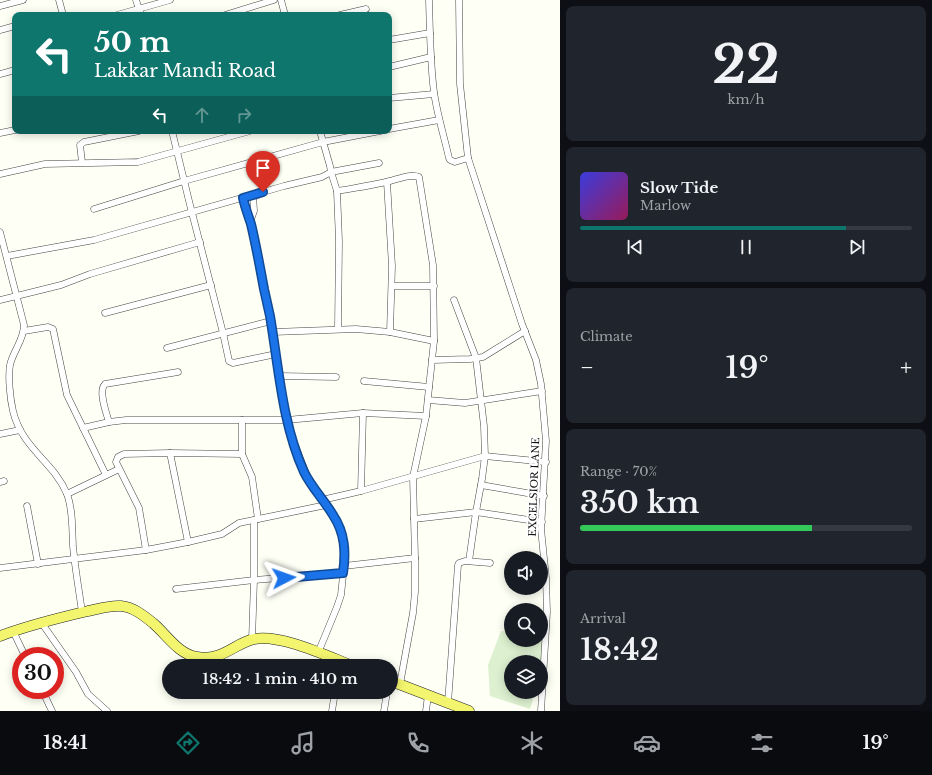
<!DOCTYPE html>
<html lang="en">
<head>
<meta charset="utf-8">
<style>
	:root { --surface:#171b24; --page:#20242c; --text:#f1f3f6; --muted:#9ea1a6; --line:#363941; --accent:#0f766e }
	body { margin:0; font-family:"Libre Baskerville",serif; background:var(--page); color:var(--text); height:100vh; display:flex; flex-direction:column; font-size:15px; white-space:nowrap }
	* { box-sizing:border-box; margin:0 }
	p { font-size:13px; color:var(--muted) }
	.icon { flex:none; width:22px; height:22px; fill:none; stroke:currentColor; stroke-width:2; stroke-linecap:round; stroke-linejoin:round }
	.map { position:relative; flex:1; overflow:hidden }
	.drawer { display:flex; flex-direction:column; gap:6px; padding:6px; background:#0d0f14; width:372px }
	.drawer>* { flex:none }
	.banner { position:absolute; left:12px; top:12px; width:380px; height:122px; border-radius:8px; box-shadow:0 2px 10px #0003; background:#0f766e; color:#fff; overflow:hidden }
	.buttons { position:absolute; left:504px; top:551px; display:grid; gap:8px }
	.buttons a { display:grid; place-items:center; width:44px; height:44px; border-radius:50%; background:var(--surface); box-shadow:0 2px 10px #0003; font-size:20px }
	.speed { position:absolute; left:12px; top:647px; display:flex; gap:8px; font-size:20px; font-weight:700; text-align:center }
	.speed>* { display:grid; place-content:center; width:52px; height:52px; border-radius:50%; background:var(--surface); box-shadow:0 2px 10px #0003; line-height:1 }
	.speed .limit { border:6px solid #d22; background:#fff; color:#111 }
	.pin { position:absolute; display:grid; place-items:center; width:34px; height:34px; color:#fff; margin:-41px -17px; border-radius:50% 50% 50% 0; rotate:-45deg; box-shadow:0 0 4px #0007 }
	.pin .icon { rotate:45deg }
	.me { position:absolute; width:44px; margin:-22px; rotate:86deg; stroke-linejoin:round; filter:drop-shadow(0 0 3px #0008) }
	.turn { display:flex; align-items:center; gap:14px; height:84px; padding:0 16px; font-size:18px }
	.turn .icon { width:52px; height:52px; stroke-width:2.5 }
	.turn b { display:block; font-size:28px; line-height:34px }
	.lanes { display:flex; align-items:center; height:38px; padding:0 16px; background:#0003; justify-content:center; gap:20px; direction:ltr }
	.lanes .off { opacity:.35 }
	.big { font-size:30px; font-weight:600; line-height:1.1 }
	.drawer .widget { flex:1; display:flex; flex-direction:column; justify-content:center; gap:6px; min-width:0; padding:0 14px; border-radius:8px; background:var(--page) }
	.drawer .dial { align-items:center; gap:0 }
	.dial b { font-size:52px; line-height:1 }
	.song { display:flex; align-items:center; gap:12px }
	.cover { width:48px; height:48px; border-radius:6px; background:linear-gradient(135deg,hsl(240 70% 55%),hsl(330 70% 35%)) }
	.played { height:4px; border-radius:2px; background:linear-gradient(90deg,var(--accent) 80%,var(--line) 80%) }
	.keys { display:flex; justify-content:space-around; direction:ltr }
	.heat { display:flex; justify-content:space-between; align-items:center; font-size:22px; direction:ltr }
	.charge { height:6px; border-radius:3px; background:linear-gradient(90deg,#34c759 70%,var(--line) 0) }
	.trip { position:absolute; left:162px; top:659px; width:236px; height:40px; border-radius:20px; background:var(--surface); box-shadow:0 2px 10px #0003; font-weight:600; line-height:40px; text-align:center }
	.menu { display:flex; height:64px; justify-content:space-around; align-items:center; background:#090b0e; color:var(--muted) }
	.menu .icon { width:28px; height:28px }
	.menu .on { color:var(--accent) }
	.menu b { font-size:18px; color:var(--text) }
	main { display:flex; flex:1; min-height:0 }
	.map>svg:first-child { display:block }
	.pitch { fill:#ddf1d0 }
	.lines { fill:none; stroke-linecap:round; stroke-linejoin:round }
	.minor-casing { stroke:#444; stroke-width:7 }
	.primary-casing { stroke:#222; stroke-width:11 }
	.minor { stroke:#fff; stroke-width:6 }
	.primary { stroke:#f3f56e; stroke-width:10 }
	.route-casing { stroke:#114b97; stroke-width:10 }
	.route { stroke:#1a73e8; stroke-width:7 }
	.labels { text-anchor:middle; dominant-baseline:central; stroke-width:4; stroke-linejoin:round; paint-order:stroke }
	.street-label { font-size:10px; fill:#111; stroke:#fff }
</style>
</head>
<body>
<main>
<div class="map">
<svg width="560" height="711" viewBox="0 0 560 711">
	<rect width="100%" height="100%" fill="#fefff5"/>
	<!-- pitch -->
	<polygon class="pitch" points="501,631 511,631 511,640 541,640 541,633 543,633 541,662 511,662 511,692 535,692 530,709 490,696 488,665"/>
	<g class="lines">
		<!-- minor casing -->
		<g class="minor-casing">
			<g id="minor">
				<polyline points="59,0 63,15"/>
				<polyline points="136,0 141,15"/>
				<polyline points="281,0 285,15"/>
				<path d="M 429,0 C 430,31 430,61 434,92 C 437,114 444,136 449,158 L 450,160 L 455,162 L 468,158 L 522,324 L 536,360 L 541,384 L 546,441 L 541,529 L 546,578 L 547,612 L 541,711"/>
				<polyline points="459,0 460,84 468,158"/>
				<polyline points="0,6 23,0"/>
				<polyline points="117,15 170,0"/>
				<polyline points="225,15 274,0"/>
				<polyline points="340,15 366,9"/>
				<polyline points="0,30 15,26"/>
				<polyline points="389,40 430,33"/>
				<polyline points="389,67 431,57"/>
				<polyline points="0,74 15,70"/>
				<polyline points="389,98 434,94"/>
				<polyline points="389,129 439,120"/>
				<polyline points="172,131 190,205 223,333 229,361 233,363 276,354"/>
				<polyline points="0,133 15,130"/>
				<polyline points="82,162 80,145 84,142 139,131"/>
				<polyline points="0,174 45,164 138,162 250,131"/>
				<polyline points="387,182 392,266 390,332"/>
				<path d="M 337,191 C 353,188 370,186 386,182 C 396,180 410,173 419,177 L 433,265 L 434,341 L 426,416 L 413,477 L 415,558 L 415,592 L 413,613 L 400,684"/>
				<polyline points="243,198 244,206 250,222 260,268 273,332 280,386 291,435 309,481 333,515 340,528 344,542 344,566 341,595 337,607 318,653"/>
				<polyline points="94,209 184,181 323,142 380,131"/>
				<polyline points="250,222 254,211 253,195"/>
				<path d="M 0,232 L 24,325 C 24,340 13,351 10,365 C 8,377 10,398 13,411 C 22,449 54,462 67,494 C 73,510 72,529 73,546 C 75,568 79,590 82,612"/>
				<polyline points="7,256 94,240 284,186 322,177 331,172 330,166 320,131"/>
				<polyline points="392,286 434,286"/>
				<polyline points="0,300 61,285 90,274 200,242"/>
				<polyline points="454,300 476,358 484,426 485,456 482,479 476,512 469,561"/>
				<polyline points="105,313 211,285"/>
				<polyline points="338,329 339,241 337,191 331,172 379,163"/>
				<polyline points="24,331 48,327 53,329 67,395 106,475"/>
				<polyline points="273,332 356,329 390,332 434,341"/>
				<polyline points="167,348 271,321"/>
				<polyline points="432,360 470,359 483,357 525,331"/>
				<polyline points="279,376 336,377"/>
				<polyline points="364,381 429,387"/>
				<polyline points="428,400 465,403 542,391"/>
				<polyline points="242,420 242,454 252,477 258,519"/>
				<path d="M 109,422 C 106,412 98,391 105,384 L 178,372"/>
				<polyline points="83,428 109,422 126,420 287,420 363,413 426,416"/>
				<polyline points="0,434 20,430"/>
				<polyline points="170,453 188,542"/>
				<polyline points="0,482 4,481"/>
				<polyline points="481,485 544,496"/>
				<polyline points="361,491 363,413"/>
				<polyline points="67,494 119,469"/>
				<polyline points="322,500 361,491 485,456 546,462"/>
				<polyline points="27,506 38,564"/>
				<polyline points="414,519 476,512 542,522"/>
				<polyline points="146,550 139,508 116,462 118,457 124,454 170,453 242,454"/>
				<polyline points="344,566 415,558"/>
				<polyline points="0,568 146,550 188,542 222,534 239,523 326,505"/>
				<polyline points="176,589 254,580 343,573"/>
				<polyline points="41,622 76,672 88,694 107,711"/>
				<polyline points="13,631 25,656"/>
				<polyline points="252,640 254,580 254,520"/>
				<polyline points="42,690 52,711"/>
				<polyline points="448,703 458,565 459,563 465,561 490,563"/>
				<polyline points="332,711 335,692"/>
				<polyline points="384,711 387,692"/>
				<polyline points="426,711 428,695"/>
			</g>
		</g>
		<!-- primary casing -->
		<g class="primary-casing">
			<g id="primary">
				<path d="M 0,636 C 29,625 58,618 88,611 C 98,609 110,605 121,606 C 133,607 143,615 153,623 C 167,635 178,654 197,657 C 221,662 235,643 254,639 C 281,634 327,656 353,666"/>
				<polyline points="391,681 469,711"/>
			</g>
		</g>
		<!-- minor -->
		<use href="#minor" class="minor"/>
		<!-- primary -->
		<use href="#primary" class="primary"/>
	</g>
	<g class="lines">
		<!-- route casing -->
		<g class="route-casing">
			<path id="route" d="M 263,192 L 243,198 C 245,207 248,215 251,224 C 256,245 260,267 264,289 C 266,298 268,307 270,316 C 279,369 282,423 304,472 C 312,488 324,500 333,515 C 345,533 346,552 343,573 L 284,578"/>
		</g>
		<!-- route -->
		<use href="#route" class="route"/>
	</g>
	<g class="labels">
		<!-- street labels -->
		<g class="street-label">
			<text transform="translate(534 487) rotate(-88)">EXCELSIOR LANE</text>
		</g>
	</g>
</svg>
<div class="buttons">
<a><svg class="icon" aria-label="sound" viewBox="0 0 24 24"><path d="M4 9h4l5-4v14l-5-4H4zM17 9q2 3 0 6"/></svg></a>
<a><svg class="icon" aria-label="search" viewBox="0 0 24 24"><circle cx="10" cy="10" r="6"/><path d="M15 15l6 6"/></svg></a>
<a><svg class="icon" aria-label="layers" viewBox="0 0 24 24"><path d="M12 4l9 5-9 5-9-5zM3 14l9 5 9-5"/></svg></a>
</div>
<div class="speed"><div class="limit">30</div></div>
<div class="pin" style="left:263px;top:192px;background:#d93025"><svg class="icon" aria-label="arrive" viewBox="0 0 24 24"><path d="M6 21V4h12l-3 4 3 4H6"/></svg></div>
<svg class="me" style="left:284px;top:578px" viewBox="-20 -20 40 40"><path d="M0-17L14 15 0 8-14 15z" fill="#1a73e8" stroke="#fff" stroke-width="4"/></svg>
<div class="trip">18:42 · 1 min · 410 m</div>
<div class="banner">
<div class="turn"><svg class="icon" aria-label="left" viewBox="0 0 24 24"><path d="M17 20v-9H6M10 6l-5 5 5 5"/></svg><div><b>50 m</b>Lakkar Mandi Road</div></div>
<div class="lanes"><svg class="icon" aria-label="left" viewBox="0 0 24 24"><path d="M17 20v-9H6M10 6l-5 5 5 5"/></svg><svg class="icon off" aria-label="ahead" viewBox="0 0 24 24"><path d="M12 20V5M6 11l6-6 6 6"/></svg><svg class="icon off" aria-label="right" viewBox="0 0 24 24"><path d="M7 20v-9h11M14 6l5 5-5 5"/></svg></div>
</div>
</div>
<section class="drawer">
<div class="widget dial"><b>22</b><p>km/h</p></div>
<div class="widget">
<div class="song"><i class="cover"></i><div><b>Slow Tide</b><p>Marlow</p></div></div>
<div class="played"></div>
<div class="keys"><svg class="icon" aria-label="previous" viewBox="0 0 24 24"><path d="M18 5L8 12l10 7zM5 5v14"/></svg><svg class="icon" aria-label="pause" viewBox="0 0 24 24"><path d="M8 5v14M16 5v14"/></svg><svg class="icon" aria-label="next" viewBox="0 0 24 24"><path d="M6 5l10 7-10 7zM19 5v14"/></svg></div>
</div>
<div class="widget"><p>Climate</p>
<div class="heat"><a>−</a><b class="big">19°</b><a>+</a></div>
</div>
<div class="widget"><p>Range · 70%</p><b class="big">350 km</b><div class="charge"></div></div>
<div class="widget"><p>Arrival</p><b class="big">18:42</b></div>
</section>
</main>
<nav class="menu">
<b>18:41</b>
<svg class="icon on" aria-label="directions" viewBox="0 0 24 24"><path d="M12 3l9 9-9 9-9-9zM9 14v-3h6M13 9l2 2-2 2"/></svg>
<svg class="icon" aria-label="music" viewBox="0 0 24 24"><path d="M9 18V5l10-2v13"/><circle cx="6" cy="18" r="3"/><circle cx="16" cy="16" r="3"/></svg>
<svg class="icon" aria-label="phone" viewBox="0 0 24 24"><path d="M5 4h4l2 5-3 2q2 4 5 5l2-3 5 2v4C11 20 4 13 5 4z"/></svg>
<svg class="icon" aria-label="climate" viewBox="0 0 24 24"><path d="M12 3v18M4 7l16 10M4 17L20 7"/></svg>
<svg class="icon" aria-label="car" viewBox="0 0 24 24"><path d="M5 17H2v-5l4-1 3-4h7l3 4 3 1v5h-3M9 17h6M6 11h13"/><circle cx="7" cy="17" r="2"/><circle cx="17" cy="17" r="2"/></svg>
<svg class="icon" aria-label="filters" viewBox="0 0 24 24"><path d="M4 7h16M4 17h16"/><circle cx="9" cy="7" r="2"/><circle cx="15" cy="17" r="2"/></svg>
<b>19°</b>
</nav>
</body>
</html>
